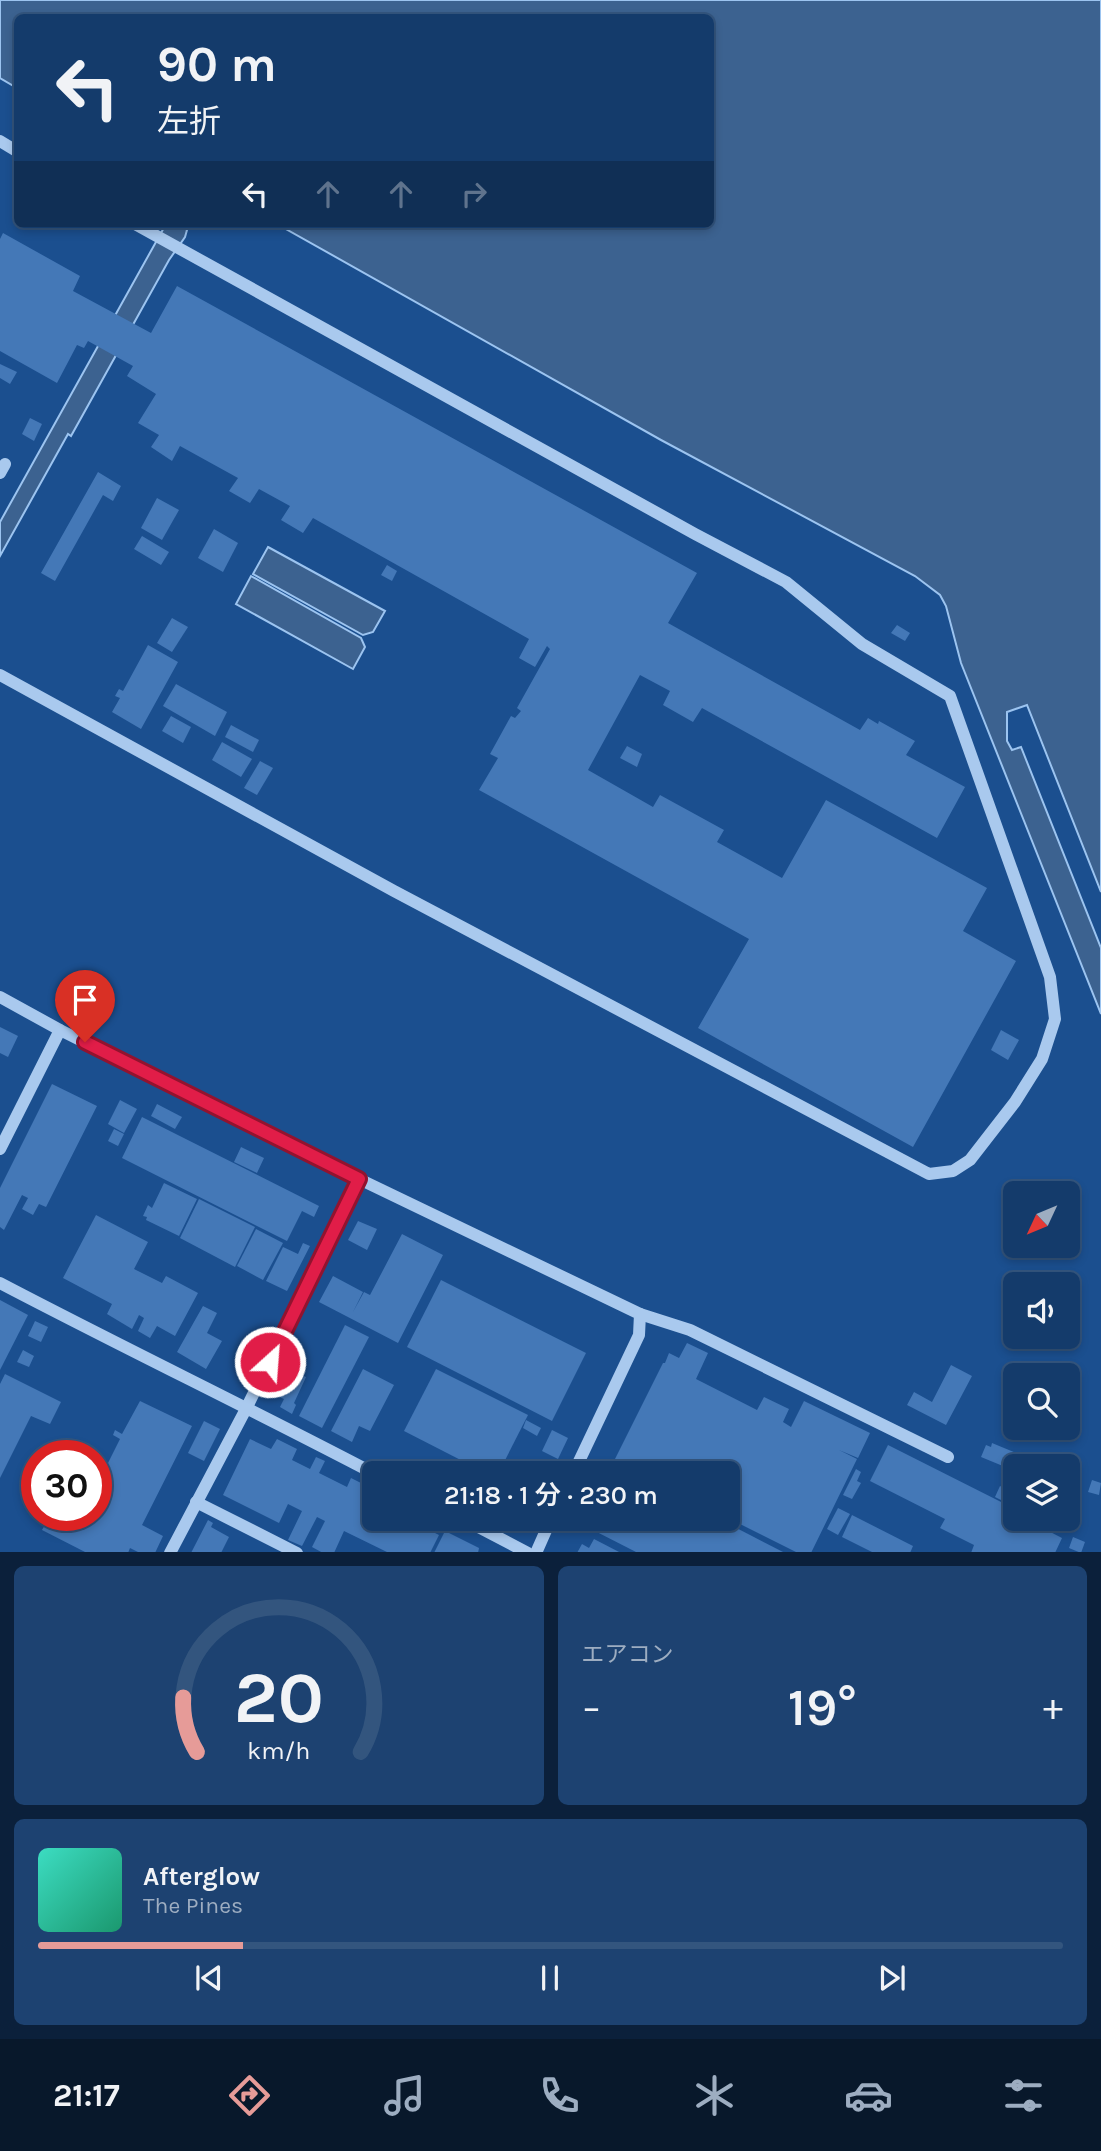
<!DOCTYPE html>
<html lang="ja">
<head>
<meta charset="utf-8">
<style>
	:root { --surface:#143b6b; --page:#1d4271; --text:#f1f3f6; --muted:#9dadc1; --line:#33557e; --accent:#e69b98 }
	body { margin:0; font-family:Karla,"Noto Sans JP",sans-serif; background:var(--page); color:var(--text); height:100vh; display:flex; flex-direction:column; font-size:26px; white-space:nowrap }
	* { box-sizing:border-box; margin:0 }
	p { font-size:23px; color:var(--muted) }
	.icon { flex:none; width:38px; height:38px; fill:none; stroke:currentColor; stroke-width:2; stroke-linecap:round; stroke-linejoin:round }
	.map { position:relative; height:1552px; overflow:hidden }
	.drawer { display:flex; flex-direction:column; gap:14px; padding:14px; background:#0b203b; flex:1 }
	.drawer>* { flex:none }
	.guide { position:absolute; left:14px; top:14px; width:700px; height:214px; border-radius:10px; box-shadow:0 4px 10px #0003,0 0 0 2px var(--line); background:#143b6b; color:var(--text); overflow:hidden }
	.needle { width:46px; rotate:226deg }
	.tools { position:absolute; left:1003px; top:1181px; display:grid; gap:14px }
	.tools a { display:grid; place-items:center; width:77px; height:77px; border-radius:10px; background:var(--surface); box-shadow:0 4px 10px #0003,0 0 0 2px var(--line); font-size:35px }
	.speed { position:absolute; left:21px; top:1440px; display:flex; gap:14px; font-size:35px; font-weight:700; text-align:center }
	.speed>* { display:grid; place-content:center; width:91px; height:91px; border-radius:50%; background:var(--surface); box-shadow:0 4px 10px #0003,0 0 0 2px var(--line); line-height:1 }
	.speed .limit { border:10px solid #d22; background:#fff; color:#111 }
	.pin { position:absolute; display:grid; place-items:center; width:60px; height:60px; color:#fff; margin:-72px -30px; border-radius:50% 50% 50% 0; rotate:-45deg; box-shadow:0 0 7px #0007 }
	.pin .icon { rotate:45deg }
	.me { position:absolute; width:77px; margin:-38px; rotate:26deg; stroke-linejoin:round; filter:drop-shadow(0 0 5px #0008) }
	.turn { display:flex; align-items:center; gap:24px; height:147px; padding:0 28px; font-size:32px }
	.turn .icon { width:91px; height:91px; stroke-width:2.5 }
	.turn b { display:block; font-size:49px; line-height:60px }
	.lanes { display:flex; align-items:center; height:66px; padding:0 28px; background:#0003; justify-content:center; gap:35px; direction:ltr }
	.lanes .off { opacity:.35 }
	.big { font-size:52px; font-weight:600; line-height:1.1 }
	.drawer .card { flex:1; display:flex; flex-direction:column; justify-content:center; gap:10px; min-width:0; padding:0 24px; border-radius:10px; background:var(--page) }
	.drawer .dial { align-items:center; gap:0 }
	.dial svg { height:182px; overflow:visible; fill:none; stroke:var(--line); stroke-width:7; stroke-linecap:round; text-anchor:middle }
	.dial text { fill:var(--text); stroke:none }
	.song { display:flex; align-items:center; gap:21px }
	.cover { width:84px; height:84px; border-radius:10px; background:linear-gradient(135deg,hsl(170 70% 55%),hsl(160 70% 35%)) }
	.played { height:7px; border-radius:4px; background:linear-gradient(90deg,var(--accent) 20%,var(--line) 20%) }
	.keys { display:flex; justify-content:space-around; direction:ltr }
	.heat { display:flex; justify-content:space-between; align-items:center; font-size:38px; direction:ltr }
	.drawer .tiles { flex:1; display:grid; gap:14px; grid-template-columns:1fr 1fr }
	.card:last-child { grid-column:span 2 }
	.trip { position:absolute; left:362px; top:1461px; width:378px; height:70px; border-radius:10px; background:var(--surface); box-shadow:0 4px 10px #0003,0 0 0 2px var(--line); font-weight:600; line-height:70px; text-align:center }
	.dock { display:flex; height:112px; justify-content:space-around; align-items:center; background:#08182b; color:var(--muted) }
	.dock .icon { width:49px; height:49px }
	.dock .current { color:var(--accent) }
	.dock b { font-size:32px; color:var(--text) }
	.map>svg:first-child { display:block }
	.water { fill:#3c6290; stroke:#9cc4f0; stroke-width:2 }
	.building { fill:#4478b7 }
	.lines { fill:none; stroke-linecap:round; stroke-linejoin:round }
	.minor { stroke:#a9c9ee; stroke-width:12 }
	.route-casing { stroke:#92132f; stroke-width:18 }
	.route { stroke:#e11d48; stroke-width:12 }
</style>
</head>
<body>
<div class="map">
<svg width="1101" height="1553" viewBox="0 0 1101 1553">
	<rect width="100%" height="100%" fill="#1b4f8f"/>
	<!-- water -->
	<g class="water">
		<polygon points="0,0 1101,0 1101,892 1027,705 1007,712 1007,741 1012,750 1021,747 1101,948 1101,1014 961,663 946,606 940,595 915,576 661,440 277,224 710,224 710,18 18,18 17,88 0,78"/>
		<polygon points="166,224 186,224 184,228 187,230 185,237 169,260 71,436 68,434 0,556 0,522"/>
		<polygon points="268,547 385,611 373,632 363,635 253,574"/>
		<polygon points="251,576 361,638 365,647 353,669 236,604"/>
	</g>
	<!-- building -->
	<g class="building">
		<polygon points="3,233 80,276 73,291 151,333 177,286 697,573 668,623 860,730 868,718 878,724 879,721 915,741 906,755 965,787 937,838 702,708 693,722 663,705 670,691 640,675 588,770 653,807 660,795 724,830 717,842 782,878 826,800 987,888 963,931 1016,961 913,1147 698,1028 749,939 479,790 498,758 490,754 511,716 515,718 521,711 517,708 550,649 547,646 535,667 519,658 529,639 313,518 303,533 281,520 290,506 259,489 250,503 229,491 238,478 180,446 172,461 151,447 159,435 138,423 156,394 127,376 133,366 88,341 84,348 77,345 57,383 0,351 0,239"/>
		<polygon points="0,364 17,372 10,384 0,378"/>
		<polygon points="30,418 42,424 34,441 22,434"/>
		<polygon points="98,472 121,486 113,501 103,495 55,581 41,573"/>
		<polygon points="157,498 179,510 162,540 141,528"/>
		<polygon points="214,529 238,543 223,572 198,558"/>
		<polygon points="142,536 169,552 161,565 134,549"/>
		<polygon points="387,565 397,571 392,581 381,575"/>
		<polygon points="172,618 188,627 172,652 157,643"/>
		<polygon points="897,625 910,633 905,641 891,633"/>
		<polygon points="148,645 178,662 141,729 112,712 120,698 115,696 119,689 123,691"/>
		<polygon points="176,684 227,712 215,736 163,706"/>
		<polygon points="171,716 191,727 183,743 162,731"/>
		<polygon points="231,725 259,740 253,752 225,737"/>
		<polygon points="222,742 252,759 241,777 212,760"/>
		<polygon points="627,746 642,754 637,767 620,758"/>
		<polygon points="260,761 273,768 257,795 244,788"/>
		<polygon points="0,1027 18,1036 8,1057 0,1053"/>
		<polygon points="1001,1030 1019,1040 1008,1060 991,1050"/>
		<polygon points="52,1084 97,1106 46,1207 39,1204 33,1215 22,1209 28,1198 22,1195 4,1230 0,1227 0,1188"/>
		<polygon points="120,1100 137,1109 124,1133 108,1124"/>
		<polygon points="157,1104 182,1117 175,1129 151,1116"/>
		<polygon points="142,1117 319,1206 314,1217 302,1211 287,1241 122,1158"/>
		<polygon points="114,1129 124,1134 118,1146 108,1141"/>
		<polygon points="241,1147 264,1158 257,1173 234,1162"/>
		<polygon points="164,1183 197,1199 179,1236 146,1220 147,1217 143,1216 148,1205 152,1208"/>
		<polygon points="199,1199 255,1227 235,1267 180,1238"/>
		<polygon points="96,1215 148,1242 134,1269 162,1283 166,1276 198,1293 175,1336 157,1326 150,1338 138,1331 144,1318 139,1315 132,1329 107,1314 112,1304 63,1278"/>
		<polygon points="358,1221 377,1229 367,1250 348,1240"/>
		<polygon points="256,1229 283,1243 263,1280 237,1266"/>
		<polygon points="402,1234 443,1255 398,1343 319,1302 333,1276 363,1292 353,1312 364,1292 370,1295"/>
		<polygon points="303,1243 310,1246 287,1291 266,1281 283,1247 298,1254"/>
		<polygon points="441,1280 586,1353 552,1421 407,1347"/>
		<polygon points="0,1300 28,1315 0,1370"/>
		<polygon points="203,1306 217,1313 207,1333 222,1341 206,1369 177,1352"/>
		<polygon points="35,1321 48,1327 41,1342 28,1336"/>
		<polygon points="345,1325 369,1337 322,1428 299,1416"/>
		<polygon points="687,1343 708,1353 696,1379 757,1410 764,1397 789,1409 783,1422 791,1427 804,1401 870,1433 858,1458 839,1450 857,1459 811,1553 798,1553 728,1518 728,1474 639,1474 614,1461 663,1363 665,1363 669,1353 679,1358"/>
		<polygon points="23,1350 34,1356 29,1367 17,1362"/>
		<polygon points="951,1365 972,1376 946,1425 907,1405 914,1392 932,1402"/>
		<polygon points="287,1369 306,1377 294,1403 296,1405 292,1414 280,1407 284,1399 275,1395"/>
		<polygon points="363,1369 394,1385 370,1431 359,1426 352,1442 331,1431"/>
		<polygon points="436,1369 528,1415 498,1474 488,1474 404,1431"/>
		<polygon points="5,1374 61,1402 50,1424 31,1416 0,1478 0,1384"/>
		<polygon points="140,1401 192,1426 142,1525 163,1536 155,1553 140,1553 130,1548 128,1553 87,1553 42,1530 50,1516 96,1516 96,1467 104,1471 120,1439 113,1435 115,1430 122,1434"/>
		<polygon points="526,1420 541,1428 537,1436 523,1428"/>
		<polygon points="204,1421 220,1429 204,1461 188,1453"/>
		<polygon points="552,1430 568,1438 558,1459 542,1451"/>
		<polygon points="250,1439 271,1449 277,1439 297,1449 292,1460 310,1469 316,1457 325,1461 319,1473 347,1487 351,1478 373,1489 369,1498 374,1501 374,1519 407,1519 439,1535 430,1553 389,1553 344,1531 334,1553 323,1553 312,1547 325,1521 317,1517 302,1546 288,1540 302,1511 288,1504 279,1523 223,1495"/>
		<polygon points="992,1443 1026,1457 1022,1466 1015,1466 1015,1471 981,1457 986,1445 991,1447"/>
		<polygon points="888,1445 1015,1509 1015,1519 1025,1519 1062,1538 1055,1553 971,1553 974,1545 940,1528 945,1519 870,1481"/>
		<polygon points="856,1469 861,1472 857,1481 861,1483 852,1499 843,1495"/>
		<polygon points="1092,1480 1101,1483 1099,1495 1088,1492"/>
		<polygon points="1000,1486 1015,1494 1013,1506 995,1497"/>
		<polygon points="838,1508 850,1514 838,1535 827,1529"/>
		<polygon points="852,1515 913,1546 910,1553 874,1553 842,1537"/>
		<polygon points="1068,1516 1074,1519 1069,1530 1056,1524 1058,1519 1068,1519"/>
		<polygon points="594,1519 719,1519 785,1553 638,1553 589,1528"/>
		<polygon points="208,1520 213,1523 211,1527 229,1537 221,1553 191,1553"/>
		<polygon points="445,1531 479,1548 478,1553 434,1553"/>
		<polygon points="1073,1537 1085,1542 1081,1553 1069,1548"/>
		<polygon points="594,1539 621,1553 577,1553 582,1544 589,1548"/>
	</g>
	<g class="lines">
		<!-- minor -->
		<g class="minor">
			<polyline points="0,141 18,152"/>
			<polyline points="0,473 5,464"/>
			<polyline points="0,675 394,891 929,1174 953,1171 970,1160 1015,1102 1042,1059 1055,1019 1050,977 950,696 862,644 786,582 695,534 135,224"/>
			<polyline points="0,997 60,1030 359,1179 640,1314 639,1335 573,1474"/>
			<polyline points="0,1149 60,1030"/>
			<path d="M 0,1283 C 124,1348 251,1409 375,1474"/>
			<polyline points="640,1314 690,1330 948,1457"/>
			<polyline points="196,1502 297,1553"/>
			<polyline points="463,1519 528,1553"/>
			<polyline points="170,1553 247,1407 359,1179"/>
			<polyline points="536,1553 551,1519"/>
		</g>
	</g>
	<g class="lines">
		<!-- route casing -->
		<g class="route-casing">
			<polyline id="route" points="85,1042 359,1179 270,1362"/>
		</g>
		<!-- route -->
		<use href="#route" class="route"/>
	</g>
</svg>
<div class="tools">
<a><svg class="needle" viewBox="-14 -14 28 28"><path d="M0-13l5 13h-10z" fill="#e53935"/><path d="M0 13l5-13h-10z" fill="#9dadc1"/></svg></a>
<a><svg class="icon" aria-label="sound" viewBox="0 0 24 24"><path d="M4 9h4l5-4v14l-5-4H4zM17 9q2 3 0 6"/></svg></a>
<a><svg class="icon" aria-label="search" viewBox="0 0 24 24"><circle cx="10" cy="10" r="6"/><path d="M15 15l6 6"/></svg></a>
<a><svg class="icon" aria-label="layers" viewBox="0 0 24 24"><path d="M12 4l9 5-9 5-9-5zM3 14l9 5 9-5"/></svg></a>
</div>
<div class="speed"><div class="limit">30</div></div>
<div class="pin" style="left:85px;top:1042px;background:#d93025"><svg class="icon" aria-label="arrive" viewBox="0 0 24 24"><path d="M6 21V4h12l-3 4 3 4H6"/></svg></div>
<svg class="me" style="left:270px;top:1362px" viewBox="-20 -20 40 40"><circle r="17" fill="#e11d48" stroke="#fff" stroke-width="3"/><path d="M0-11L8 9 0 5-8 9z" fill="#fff"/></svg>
<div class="trip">21:18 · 1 分 · 230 m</div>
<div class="guide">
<div class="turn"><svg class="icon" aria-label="left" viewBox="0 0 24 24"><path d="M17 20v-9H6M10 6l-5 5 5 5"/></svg><div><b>90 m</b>左折</div></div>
<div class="lanes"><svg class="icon" aria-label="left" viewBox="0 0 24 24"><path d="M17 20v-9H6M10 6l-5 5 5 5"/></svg><svg class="icon off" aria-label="ahead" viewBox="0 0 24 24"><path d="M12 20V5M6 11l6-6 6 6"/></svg><svg class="icon off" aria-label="ahead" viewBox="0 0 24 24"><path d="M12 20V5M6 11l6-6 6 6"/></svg><svg class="icon off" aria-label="right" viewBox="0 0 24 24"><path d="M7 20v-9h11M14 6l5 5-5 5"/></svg></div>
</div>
</div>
<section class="drawer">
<div class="tiles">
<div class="card dial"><svg viewBox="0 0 100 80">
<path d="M14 69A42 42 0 1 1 86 69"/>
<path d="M14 69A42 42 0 0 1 8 45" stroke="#e69b98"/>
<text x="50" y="56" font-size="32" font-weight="700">20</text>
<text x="50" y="72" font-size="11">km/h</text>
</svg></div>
<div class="card"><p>エアコン</p>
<div class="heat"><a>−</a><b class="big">19°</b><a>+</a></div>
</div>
<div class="card">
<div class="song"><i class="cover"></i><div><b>Afterglow</b><p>The Pines</p></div></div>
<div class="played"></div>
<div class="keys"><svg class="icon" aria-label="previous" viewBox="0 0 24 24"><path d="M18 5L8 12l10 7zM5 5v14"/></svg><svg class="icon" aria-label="pause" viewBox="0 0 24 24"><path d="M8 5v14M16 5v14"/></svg><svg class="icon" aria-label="next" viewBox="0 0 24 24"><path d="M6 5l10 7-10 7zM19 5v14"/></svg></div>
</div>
</div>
</section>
<nav class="dock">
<b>21:17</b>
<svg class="icon current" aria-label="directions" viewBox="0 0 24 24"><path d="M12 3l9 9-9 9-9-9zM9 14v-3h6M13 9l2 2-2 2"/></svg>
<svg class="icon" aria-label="music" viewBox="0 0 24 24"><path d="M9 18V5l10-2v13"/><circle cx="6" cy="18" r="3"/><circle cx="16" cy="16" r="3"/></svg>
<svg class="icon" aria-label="phone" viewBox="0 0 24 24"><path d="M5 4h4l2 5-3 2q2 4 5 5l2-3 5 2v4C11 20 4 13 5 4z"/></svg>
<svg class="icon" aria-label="climate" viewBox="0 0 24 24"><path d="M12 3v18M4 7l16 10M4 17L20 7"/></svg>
<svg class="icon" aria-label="car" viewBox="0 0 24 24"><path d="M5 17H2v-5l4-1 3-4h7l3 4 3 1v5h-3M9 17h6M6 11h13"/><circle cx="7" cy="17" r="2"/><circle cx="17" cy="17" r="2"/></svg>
<svg class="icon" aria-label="filters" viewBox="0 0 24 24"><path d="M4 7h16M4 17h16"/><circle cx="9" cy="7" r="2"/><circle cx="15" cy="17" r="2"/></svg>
</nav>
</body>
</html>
